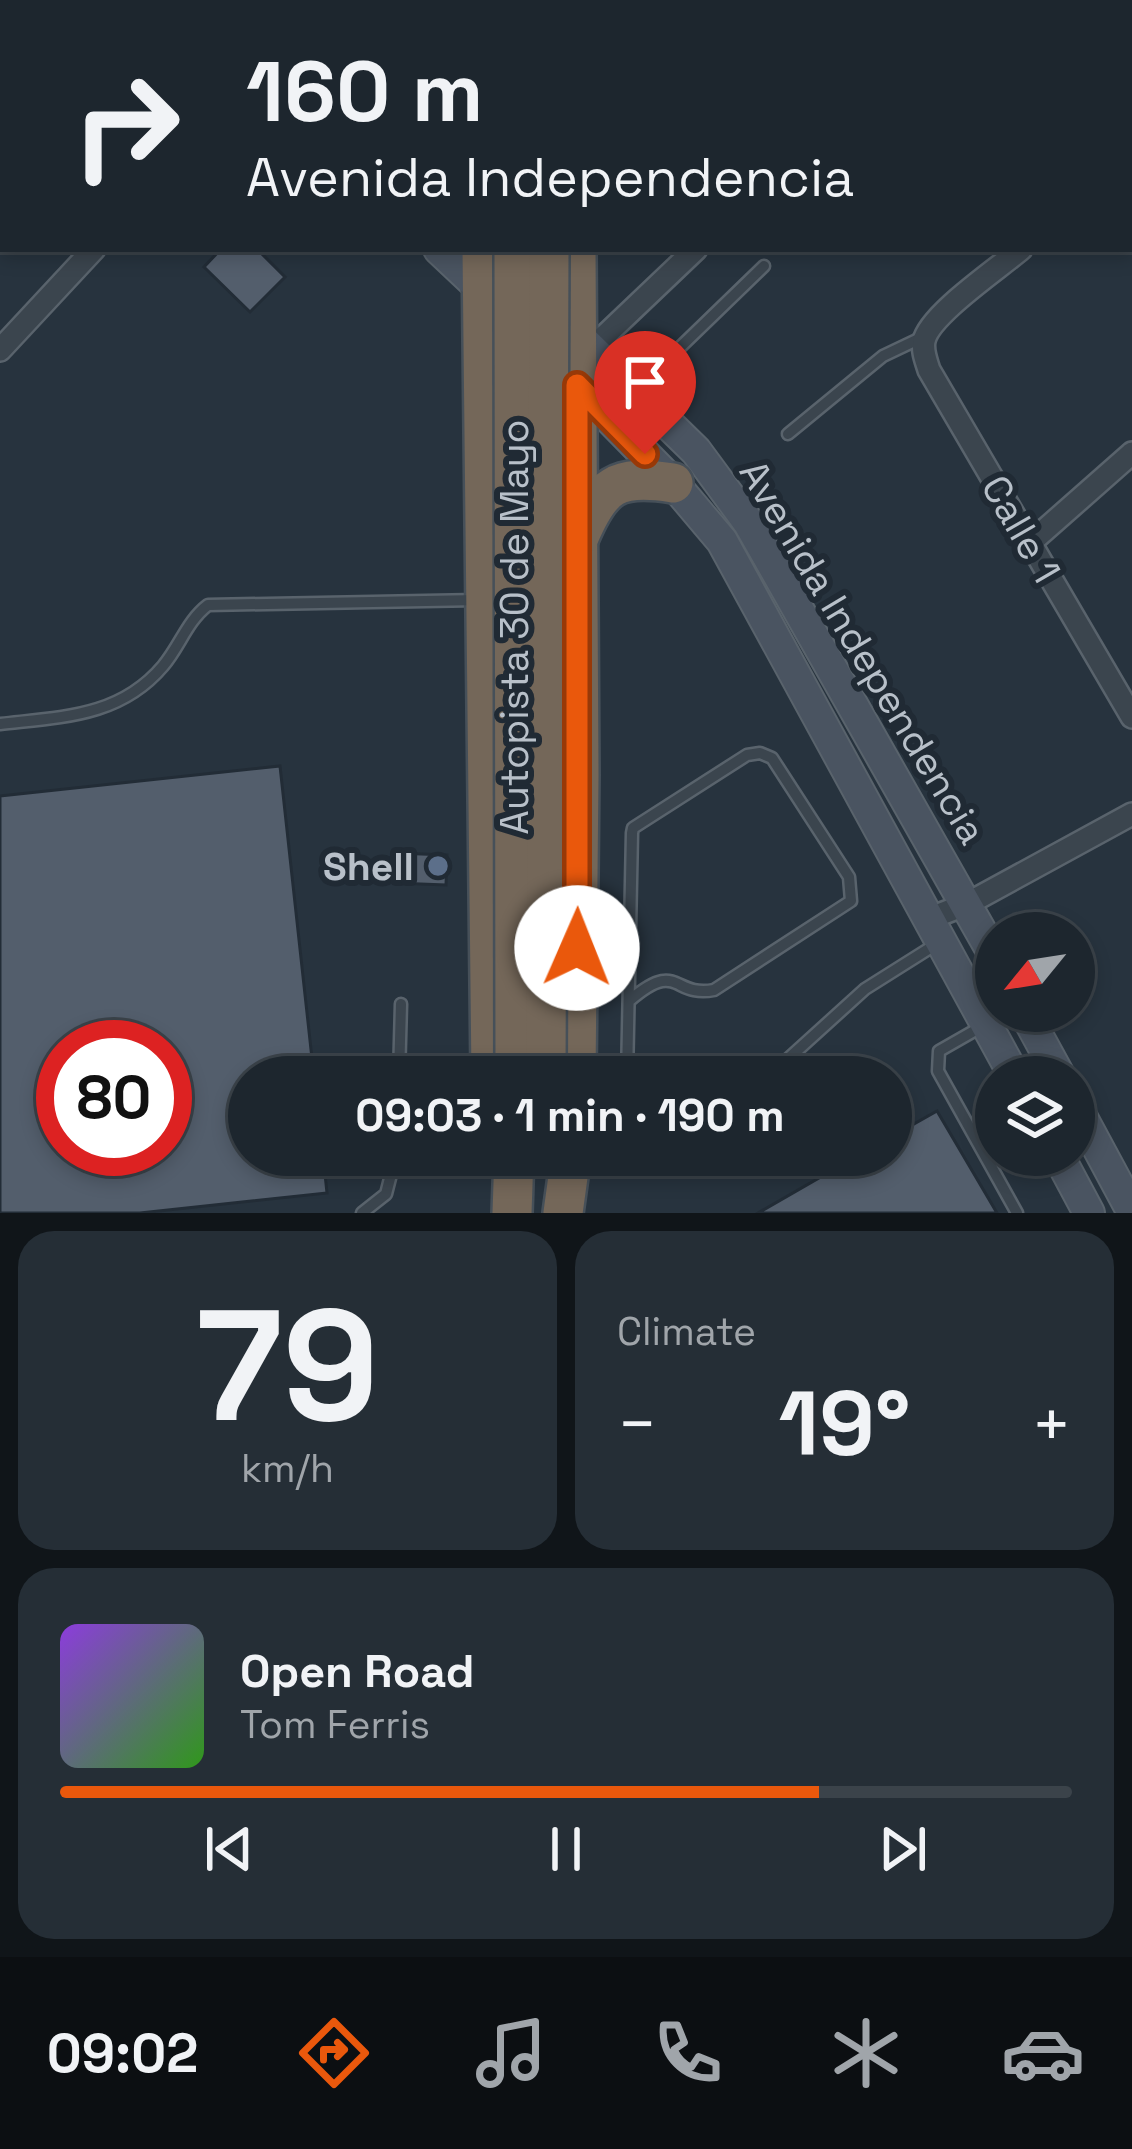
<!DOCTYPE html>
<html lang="en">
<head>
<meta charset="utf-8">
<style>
	:root { --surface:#1d262e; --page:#252e36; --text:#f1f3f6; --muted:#a0a5aa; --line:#3b434a; --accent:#ea580c }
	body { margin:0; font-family:"Space Grotesk",sans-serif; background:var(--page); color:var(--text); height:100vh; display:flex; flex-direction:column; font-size:45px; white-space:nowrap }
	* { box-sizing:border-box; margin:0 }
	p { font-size:39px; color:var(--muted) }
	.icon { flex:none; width:66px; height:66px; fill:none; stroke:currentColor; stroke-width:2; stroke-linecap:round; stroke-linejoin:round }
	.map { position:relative; height:1213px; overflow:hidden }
	.drawer { display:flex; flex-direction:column; gap:18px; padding:18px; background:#101519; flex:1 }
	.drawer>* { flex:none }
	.hud { position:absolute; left:0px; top:0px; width:1134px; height:252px; box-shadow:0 6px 18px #0003,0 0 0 3px var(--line); background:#1d262e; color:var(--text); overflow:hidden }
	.needle { width:78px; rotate:240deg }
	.fabs { position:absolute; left:975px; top:912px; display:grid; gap:24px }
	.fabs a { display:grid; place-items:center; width:120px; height:120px; border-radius:50%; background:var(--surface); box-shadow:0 6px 18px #0003,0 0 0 3px var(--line); font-size:60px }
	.speed { position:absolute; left:36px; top:1020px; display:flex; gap:24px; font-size:60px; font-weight:700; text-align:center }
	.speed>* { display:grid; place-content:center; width:156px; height:156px; border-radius:50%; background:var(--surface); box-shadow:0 6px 18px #0003,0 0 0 3px var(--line); line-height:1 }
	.speed .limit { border:18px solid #d22; background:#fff; color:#111 }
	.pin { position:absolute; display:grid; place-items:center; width:102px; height:102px; color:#fff; margin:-123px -51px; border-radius:50% 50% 50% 0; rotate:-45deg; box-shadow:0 0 12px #0007 }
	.pin .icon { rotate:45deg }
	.me { position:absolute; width:132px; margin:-66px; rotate:1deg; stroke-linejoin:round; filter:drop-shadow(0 0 9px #0008) }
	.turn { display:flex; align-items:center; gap:42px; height:252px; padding:0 48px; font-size:54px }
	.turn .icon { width:156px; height:156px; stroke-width:2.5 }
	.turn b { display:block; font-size:84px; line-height:102px }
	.big { font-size:90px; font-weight:700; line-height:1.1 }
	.drawer .card { flex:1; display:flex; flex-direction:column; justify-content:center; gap:18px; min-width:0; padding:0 42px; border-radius:36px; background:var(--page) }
	.drawer .dial { align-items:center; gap:0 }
	.dial b { font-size:156px; line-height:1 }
	.song { display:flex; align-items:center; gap:36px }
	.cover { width:144px; height:144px; border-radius:18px; background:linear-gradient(135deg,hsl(270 70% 55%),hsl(110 70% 35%)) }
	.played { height:12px; border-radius:6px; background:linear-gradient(90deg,var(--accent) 75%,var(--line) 75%) }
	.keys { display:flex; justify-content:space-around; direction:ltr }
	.heat { display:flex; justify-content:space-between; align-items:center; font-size:66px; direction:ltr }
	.drawer .tiles { flex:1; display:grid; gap:18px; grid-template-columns:1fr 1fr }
	.card:last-child { grid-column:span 2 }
	.trip { position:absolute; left:228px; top:1056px; width:684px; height:120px; border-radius:60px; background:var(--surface); box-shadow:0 6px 18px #0003,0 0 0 3px var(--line); font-weight:700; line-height:120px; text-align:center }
	.menu { display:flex; height:192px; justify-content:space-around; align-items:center; background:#0c0f12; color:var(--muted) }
	.menu .icon { width:84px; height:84px }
	.menu .current { color:var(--accent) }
	.menu b { font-size:54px; color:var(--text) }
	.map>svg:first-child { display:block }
	.building { fill:#535e6c; stroke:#222c36; stroke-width:3; fill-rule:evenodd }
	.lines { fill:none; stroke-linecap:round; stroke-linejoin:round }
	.lane-casing { stroke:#59636c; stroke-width:15 }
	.street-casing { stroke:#59636c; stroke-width:26 }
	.secondary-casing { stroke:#59636c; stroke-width:34 }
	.highway-casing { stroke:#465059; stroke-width:44 }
	.lane { stroke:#3b454e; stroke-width:10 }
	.street { stroke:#3b454e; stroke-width:21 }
	.secondary { stroke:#4a5461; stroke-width:30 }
	.highway { stroke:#746759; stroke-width:39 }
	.highway-bridge-casing { stroke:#465059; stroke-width:44; stroke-linecap:butt }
	.highway-bridge { stroke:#746759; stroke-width:39 }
	.route-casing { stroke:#983908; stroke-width:30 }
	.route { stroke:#ea580c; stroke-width:21 }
	.service-dot { fill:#5c6f8a; stroke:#202a34; stroke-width:4.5 }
	.labels { text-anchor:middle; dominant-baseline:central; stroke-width:12; stroke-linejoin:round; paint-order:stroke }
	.street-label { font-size:39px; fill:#b8c0c9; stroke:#202a34 }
	.poi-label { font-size:39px; font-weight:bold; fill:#b8c0c9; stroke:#202a34; text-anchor:end }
</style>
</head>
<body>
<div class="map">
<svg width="1132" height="1213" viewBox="0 0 1132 1213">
	<rect width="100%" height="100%" fill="#27333e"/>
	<!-- building -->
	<g class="building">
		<polygon points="221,249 257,249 285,277 250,312 204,267"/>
		<path d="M 280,766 L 314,1077 L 249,1077 L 249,1155 L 323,1155 L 327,1193 L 140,1213 L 0,1213 L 0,796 ZM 63,1047 L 165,1047 L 165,1149 L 63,1149 Z"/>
		<polygon points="396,853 447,855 446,885 395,883"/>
		<polygon points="937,1111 997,1213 758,1213 859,1155 891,1155 891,1137"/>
	</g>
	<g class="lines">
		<!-- lane casing -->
		<g class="lane-casing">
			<g id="lane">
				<polyline points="125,3 128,0"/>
				<polyline points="0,181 3,177"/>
				<polyline points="637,389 764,266"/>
				<polyline points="788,434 883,356 925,336"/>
				<path d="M 0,724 C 62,717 120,717 163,666 C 180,646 187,621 208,605 L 478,600"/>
				<polyline points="981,1027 939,1051 938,1071 1017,1213"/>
				<polyline points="399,1077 401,1004"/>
				<path d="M 627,1077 L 632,833 L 633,828 L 747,755 L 760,753 L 772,758 L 849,877 L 851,901 L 714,990 C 672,998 679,958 629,1001"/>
				<polyline points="768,1077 865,989 938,943"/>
				<polyline points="362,1213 386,1194 396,1155"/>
			</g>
		</g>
		<!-- street casing -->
		<g class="street-casing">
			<g id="street">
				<polyline points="953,3 957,0"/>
				<polyline points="0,14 3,10"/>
				<polyline points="1131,156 1132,155"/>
				<path d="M 1021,249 C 999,268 929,315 924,341 C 922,351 926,360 929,370 L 1132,717"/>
				<polyline points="591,349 696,249"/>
				<polyline points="0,350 94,249"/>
				<polyline points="1030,543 1132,453"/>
				<polyline points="928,919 967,904 1132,814"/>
			</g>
		</g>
		<!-- secondary casing -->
		<g class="secondary-casing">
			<g id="secondary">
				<polyline points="174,0 177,3"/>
				<polyline points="223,0 226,3"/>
				<polyline points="439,249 490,297"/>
				<polyline points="566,324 696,451 749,523 996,958"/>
				<polyline points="570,378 673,483 722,541 1015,1077"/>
				<polyline points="1024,1011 1060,1077"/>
				<polyline points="1074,1103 1132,1211"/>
				<polyline points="1058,1155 1089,1213"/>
			</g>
		</g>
		<!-- highway casing -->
		<g class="highway-casing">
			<g id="highway">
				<polyline points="514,0 514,3"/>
				<polyline points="575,0 575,3"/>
				<polyline points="485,3 486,0"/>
				<polyline points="482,249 491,1077"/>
				<polyline points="576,249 579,775 576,1077"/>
				<path d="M 579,537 C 601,485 616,474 673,483"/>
				<polyline points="512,1213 514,1155"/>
				<polyline points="563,1213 571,1155"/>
			</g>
		</g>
		<!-- lane -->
		<use href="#lane" class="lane"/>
		<!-- street -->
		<use href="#street" class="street"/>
		<!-- secondary -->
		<use href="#secondary" class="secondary"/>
		<!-- highway -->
		<use href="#highway" class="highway"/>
		<!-- highway-bridge casing -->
		<g class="highway-bridge-casing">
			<g id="highway-bridge">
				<polyline points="514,249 515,1077"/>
				<polyline points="546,1077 549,249"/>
			</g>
		</g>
		<!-- highway-bridge -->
		<use href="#highway-bridge" class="highway-bridge"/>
	</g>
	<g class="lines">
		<!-- route casing -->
		<g class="route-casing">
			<polyline id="route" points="577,948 577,385 645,454"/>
		</g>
		<!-- route -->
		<use href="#route" class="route"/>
	</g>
	<!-- markers -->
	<circle class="service-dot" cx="438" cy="866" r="12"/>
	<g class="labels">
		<!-- street labels -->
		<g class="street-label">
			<text transform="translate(1021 529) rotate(60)">Calle 1</text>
			<text transform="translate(514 627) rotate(-90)">Autopista 30 de Mayo</text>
			<text transform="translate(863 652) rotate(59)">Avenida Independencia</text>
		</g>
		<!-- poi labels -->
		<g class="poi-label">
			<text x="414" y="866">Shell</text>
		</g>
	</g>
</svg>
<div class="fabs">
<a><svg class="needle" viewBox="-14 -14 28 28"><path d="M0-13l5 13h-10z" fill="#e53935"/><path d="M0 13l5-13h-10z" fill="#a0a5aa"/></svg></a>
<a><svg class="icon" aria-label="layers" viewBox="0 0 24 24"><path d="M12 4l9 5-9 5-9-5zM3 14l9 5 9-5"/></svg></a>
</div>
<div class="speed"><div class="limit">80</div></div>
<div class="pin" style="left:645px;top:454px;background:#d93025"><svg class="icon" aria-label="arrive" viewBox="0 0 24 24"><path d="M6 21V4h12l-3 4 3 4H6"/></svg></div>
<svg class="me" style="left:577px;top:948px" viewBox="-20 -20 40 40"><circle r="19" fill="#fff"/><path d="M0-13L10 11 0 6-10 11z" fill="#ea580c"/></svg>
<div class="trip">09:03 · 1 min · 190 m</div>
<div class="hud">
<div class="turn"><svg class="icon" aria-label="right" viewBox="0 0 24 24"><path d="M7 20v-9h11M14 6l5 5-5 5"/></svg><div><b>160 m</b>Avenida Independencia</div></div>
</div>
</div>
<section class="drawer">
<div class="tiles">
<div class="card dial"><b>79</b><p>km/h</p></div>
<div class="card"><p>Climate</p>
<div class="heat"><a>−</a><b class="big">19°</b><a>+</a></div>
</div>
<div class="card">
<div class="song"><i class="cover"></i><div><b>Open Road</b><p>Tom Ferris</p></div></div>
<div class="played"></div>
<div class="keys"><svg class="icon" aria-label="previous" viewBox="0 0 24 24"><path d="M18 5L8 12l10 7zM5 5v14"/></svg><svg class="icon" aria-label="pause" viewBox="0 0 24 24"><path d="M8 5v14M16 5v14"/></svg><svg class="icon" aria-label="next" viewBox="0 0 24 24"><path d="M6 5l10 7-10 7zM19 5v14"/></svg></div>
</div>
</div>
</section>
<nav class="menu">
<b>09:02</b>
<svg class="icon current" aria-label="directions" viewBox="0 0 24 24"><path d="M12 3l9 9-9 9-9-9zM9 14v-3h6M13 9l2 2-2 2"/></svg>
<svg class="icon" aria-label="music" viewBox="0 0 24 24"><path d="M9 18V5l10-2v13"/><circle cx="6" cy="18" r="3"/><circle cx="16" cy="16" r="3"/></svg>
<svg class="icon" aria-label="phone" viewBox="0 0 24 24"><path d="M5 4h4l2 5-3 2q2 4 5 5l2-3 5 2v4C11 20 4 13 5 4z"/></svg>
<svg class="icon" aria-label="climate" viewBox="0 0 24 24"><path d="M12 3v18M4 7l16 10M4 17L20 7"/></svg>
<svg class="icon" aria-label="car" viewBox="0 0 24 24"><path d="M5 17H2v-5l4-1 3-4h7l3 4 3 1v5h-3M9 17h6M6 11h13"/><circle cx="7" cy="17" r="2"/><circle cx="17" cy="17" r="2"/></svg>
</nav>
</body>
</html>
